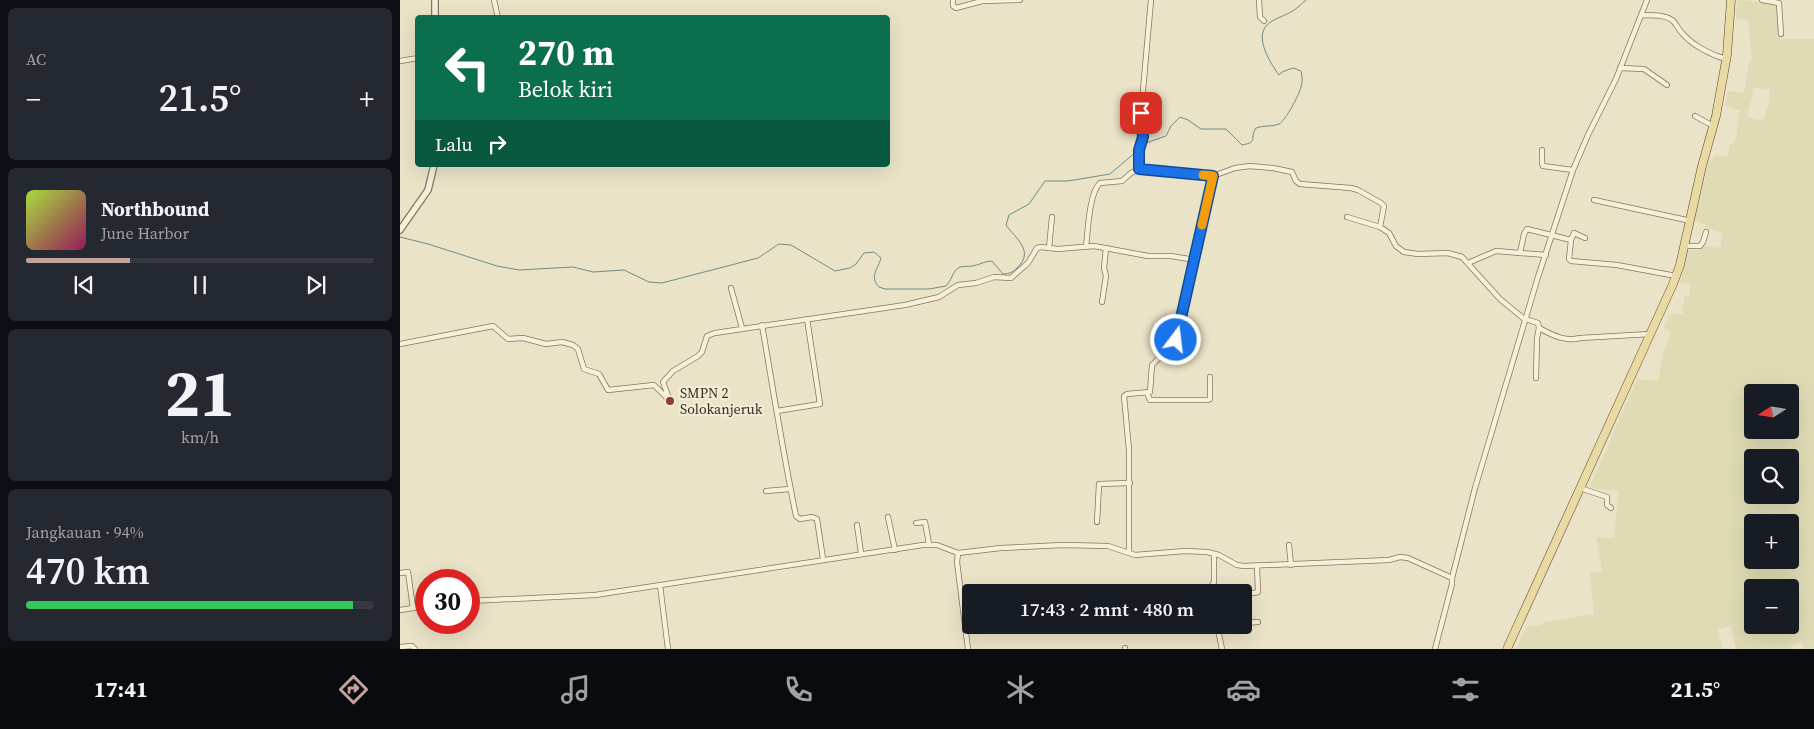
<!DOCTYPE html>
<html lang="id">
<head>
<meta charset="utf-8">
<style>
	:root { --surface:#171b24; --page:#242831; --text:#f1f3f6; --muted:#9ea1a6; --line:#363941; --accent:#c4a09f }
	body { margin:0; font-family:"Source Serif 4",serif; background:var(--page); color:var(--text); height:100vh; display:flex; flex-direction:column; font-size:19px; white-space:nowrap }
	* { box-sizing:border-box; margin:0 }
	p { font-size:16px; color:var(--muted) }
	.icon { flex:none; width:28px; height:28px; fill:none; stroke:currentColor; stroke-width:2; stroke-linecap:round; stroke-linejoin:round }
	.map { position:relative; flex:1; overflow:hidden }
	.details { display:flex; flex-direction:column; gap:8px; padding:8px; background:#0d0f14; width:400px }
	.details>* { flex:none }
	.guide { position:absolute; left:15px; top:15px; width:475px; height:152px; border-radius:5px; box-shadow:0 5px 20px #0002; background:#0b6e4f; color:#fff; overflow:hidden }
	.needle { width:32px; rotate:258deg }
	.tools { position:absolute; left:1344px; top:384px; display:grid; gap:10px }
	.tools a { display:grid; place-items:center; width:55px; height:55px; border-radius:5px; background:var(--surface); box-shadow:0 5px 20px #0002; font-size:25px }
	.speed { position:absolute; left:15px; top:569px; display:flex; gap:10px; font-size:25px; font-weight:700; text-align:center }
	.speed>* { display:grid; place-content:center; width:65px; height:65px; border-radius:50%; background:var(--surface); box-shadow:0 5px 20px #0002; line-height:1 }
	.speed .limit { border:8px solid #d22; background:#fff; color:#111 }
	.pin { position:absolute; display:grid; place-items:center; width:42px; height:42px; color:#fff; margin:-21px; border-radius:10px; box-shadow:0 2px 8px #0006 }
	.me { position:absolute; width:55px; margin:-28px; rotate:15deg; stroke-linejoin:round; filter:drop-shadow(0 0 4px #0008) }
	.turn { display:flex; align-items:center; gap:18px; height:105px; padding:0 20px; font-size:22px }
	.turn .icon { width:65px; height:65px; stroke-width:2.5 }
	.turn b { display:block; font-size:35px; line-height:42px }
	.then { display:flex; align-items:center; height:48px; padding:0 20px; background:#0003; gap:10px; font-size:19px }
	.big { font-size:38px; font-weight:600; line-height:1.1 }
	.details .tile { flex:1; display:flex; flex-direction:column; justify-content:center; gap:8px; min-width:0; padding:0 18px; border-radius:8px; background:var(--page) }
	.details .dial { align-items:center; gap:0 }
	.dial b { font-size:65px; line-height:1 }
	.song { display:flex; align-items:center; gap:15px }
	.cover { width:60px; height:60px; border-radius:8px; background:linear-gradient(135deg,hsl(80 70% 55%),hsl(330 70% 35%)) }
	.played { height:5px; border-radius:2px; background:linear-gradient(90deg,var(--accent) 30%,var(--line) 30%) }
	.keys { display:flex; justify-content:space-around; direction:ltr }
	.heat { display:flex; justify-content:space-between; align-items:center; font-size:28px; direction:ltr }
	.charge { height:8px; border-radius:4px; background:linear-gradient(90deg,#34c759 94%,var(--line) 0) }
	.trip { position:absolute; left:562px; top:584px; width:290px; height:50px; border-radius:5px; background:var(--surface); box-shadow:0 5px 20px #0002; font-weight:600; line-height:50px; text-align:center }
	.tab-bar { display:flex; height:80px; justify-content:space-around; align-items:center; background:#090b0e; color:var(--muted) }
	.tab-bar .icon { width:35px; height:35px }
	.tab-bar .current { color:var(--accent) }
	.tab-bar b { font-size:22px; color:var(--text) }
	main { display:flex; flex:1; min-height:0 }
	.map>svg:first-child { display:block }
	.farmland { fill:#dfdcb5; fill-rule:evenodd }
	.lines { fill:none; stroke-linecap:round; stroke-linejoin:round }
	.stream { stroke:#6f8c87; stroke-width:1 }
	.minor-casing { stroke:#84765e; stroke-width:6 }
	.tertiary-casing { stroke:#84765e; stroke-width:8 }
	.primary-casing { stroke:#524432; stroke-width:9 }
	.minor { stroke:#f6f0da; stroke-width:4.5 }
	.tertiary { stroke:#f6f0da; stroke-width:5.5 }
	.primary { stroke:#e9d9a3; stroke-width:8 }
	.route-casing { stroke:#114b97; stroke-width:12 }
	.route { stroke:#1a73e8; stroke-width:9 }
	.slow { stroke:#f59e0b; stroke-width:9 }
	.poi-dot { fill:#8d3b34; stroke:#f2ecd6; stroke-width:2 }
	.labels { text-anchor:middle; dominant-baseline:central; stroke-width:4.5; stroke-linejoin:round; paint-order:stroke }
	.poi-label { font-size:14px; fill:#362d20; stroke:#f2ecd6; text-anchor:start }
</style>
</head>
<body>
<main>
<section class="details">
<div class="tile"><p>AC</p>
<div class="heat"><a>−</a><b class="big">21.5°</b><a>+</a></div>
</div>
<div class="tile">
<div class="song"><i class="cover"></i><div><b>Northbound</b><p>June Harbor</p></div></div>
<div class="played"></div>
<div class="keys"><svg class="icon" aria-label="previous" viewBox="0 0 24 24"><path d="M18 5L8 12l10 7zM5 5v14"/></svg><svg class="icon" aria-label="pause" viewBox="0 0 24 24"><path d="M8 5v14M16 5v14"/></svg><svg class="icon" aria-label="next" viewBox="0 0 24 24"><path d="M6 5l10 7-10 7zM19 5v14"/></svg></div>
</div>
<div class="tile dial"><b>21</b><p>km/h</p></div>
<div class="tile"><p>Jangkauan · 94%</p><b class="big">470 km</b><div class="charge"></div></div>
</section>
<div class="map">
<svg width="1414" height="649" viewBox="0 0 1414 649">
	<rect width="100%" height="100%" fill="#eae3c7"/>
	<!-- farmland -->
	<path class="farmland" d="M 1337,0 L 1378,3 L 1380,39 L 1414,39 L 1414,649 L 1404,649 L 1402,642 L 1391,645 L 1391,649 L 1336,649 L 1331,626 L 1318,629 L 1323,649 L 1116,649 L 1127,626 L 1141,625 L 1144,622 L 1194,614 L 1190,573 L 1202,571 L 1196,537 L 1214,538 L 1219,491 L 1189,488 L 1237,379 L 1258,381 L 1264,350 L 1271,333 L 1263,326 L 1271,314 L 1282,314 L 1285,296 L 1290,296 L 1290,284 L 1280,282 L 1289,250 L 1299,251 L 1305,246 L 1320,248 L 1323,233 L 1306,229 L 1305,224 L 1294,221 L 1309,161 L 1312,161 L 1314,155 L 1327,157 L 1330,144 L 1335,143 L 1340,111 L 1325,105 L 1328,91 L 1344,93 L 1349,64 L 1352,59 L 1348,20 L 1336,18 ZM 1353,87 L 1370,90 L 1369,102 L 1363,121 L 1347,117 L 1353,94 L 1352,93 ZM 1352,392 L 1390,392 L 1390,430 L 1352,430 ZM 1352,458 L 1390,458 L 1390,495 L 1352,495 ZM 1352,522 L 1390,522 L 1390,560 L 1352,560 ZM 1352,588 L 1390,588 L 1390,625 L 1352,625 Z"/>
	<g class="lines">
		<!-- stream -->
		<g class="stream">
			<path d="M 743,144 L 766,136 L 771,126 L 780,117 L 788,120 L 801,129 L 826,129 L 842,145 C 859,142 849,138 856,128 C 863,125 873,127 879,124 C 886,120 899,95 901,87 C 903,81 902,77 901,71 L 893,68 L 882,72 L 879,75 C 871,64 854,38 867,25 C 873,19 884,16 891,12 C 897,9 901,4 906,0"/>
			<path d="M 0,237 L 28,244 L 97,266 L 119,270 L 173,267 L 193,272 L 224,270 L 249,282 L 262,283 L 358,258 L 379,244 L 391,245 L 435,271 L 450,268 L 456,264 L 464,253 L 474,252 L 481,258 C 478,269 469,277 479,287 L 485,289 L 529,289 L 546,286 C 551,281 553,272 557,269 C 561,265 567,267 572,266 C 580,265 584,261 592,261 L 603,274 C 609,274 613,272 617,268 C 635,251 616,239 606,225 L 609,215 L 629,204 L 645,181 L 668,181 L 710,174 L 737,151"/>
		</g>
		<!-- minor casing -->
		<g class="minor-casing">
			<g id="minor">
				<polyline points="94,0 98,18"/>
				<polyline points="553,0 553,6 556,8 582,1 620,0"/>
				<polyline points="859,0 860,17 864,21"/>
				<polyline points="1362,0 1379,3 1381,34"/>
				<path d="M 1241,15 C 1250,16 1265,14 1272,20 C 1276,23 1278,29 1282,33 C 1292,45 1311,55 1326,59"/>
				<polyline points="0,61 18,58"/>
				<polyline points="1220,68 1244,69 1267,85"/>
				<polyline points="1295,116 1313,126"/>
				<polyline points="1142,150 1142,163 1143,166 1173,170"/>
				<polyline points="739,169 739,150 743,137 741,113 751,0"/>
				<polyline points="1194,200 1291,221"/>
				<polyline points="947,217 980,227"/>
				<polyline points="1171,240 1169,259 1171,261 1217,265 1276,276"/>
				<path d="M 686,246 C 688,231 689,193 700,183 L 722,181 L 731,173 L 739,169 L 813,176 L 835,168 L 850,166 L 873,168 L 892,172 L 896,181 L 900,184 L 951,188 L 958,190 L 981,203 L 984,206 L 980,227 L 989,233 L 996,246 L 1004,252 L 1018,254 L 1048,253 L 1062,257 L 1100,299 L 1123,318 L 1138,323 L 1139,328 C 1152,335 1165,342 1180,338 L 1250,334"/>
				<polyline points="1284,246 1300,246 1303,242 1306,232"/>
				<polyline points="649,248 652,217"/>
				<polyline points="1120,253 1124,234 1127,229 1171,240 1174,233 1185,238"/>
				<polyline points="1068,263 1096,251 1146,255"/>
				<polyline points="331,288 342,328"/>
				<polyline points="702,302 706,276 704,268 706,248"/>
				<path d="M 362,325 C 373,389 383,453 396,516 L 400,519 L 412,517 L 417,519 L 423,559"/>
				<polyline points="0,344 93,326 108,339 123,338 146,344 162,342 173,345 178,349 184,369 199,374 208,390 254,385 270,401 263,382 273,371 298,356 302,352 307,336 315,333 505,305 539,297 558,285 576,283 594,277 611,278 628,263 637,248 641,247 658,249 694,246 748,256 771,256 795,260"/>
				<polyline points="1136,378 1137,338 1139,328"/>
				<polyline points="747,393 750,400 808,400 810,399 810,377"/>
				<polyline points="377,411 420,404 407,319"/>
				<polyline points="1180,488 1207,497 1207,505 1211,508"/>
				<polyline points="366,491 390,489"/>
				<polyline points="488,517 495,550"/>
				<polyline points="697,522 699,484 730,483"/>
				<polyline points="516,523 525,522 529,544"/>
				<polyline points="457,525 461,553"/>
				<polyline points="889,545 891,565"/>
				<polyline points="729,552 729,450 724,396 727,394 750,392 752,365 764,353 767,339 776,340 813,176"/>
				<polyline points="558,553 557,562 568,649"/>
				<polyline points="0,573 8,572 13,608"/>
				<polyline points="1052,578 1075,488 1138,277 1173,170 1188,135 1216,79 1247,0"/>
				<polyline points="260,585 268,649"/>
				<polyline points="810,592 810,588 814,582 814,554"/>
				<polyline points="844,595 858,592 857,566"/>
				<polyline points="69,601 195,595 523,545 537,545 558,553 601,548 663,545 708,546 735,555 785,551 807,552 819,555 837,565 844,566 989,560 1000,557 1008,558 1052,578 1052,584 1035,649"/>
				<polyline points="0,610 26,606"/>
				<polyline points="844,623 858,622"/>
				<polyline points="817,625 822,649"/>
				<polyline points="819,630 835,628 836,625"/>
				<polyline points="0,647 12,646 15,649"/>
				<polyline points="725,648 725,649"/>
			</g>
		</g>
		<!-- tertiary casing -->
		<g class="tertiary-casing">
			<g id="tertiary">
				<polyline points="35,18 35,0"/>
				<polyline points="0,230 28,190 34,165"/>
			</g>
		</g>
		<!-- primary casing -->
		<g class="primary-casing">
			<polyline id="primary" points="1107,649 1273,284 1280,265 1302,166 1316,116 1327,55 1331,0"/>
		</g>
		<!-- minor -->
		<use href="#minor" class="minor"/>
		<!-- tertiary -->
		<use href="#tertiary" class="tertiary"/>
		<!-- primary -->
		<use href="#primary" class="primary"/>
	</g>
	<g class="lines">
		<!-- route casing -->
		<g class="route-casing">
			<polyline id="route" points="741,113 743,137 739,150 739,169 813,176 776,340"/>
		</g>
		<!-- route -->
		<use href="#route" class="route"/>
		<!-- slow -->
		<polyline class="slow" points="802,225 813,176 803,175"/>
	</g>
	<!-- markers -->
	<circle class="poi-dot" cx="270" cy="401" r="5"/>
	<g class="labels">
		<!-- poi labels -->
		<g class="poi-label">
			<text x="280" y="393">SMPN 2<tspan x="280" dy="16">Solokanjeruk</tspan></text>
		</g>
	</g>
</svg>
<div class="tools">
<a><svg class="needle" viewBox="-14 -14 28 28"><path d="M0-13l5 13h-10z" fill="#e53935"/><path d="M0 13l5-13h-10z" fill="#9ea1a6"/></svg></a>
<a><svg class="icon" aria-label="search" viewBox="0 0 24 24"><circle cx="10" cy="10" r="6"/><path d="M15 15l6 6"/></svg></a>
<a>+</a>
<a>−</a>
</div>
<div class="speed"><div class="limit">30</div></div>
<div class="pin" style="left:741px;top:113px;background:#d93025"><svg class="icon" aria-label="arrive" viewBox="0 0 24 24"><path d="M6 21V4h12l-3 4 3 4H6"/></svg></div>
<svg class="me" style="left:776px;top:340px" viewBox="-20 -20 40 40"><circle r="17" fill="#1a73e8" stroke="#fff" stroke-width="3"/><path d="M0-11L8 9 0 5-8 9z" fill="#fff"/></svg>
<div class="trip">17:43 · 2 mnt · 480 m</div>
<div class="guide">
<div class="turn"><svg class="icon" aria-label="left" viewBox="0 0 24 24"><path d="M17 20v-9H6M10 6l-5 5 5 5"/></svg><div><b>270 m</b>Belok kiri</div></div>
<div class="then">Lalu<svg class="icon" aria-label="right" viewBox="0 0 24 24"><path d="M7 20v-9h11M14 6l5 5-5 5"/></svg></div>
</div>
</div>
</main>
<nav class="tab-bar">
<b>17:41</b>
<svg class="icon current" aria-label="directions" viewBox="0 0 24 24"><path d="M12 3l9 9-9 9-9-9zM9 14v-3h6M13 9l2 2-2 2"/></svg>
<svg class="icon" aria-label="music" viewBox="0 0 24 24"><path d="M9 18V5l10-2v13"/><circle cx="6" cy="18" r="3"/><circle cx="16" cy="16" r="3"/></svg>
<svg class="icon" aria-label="phone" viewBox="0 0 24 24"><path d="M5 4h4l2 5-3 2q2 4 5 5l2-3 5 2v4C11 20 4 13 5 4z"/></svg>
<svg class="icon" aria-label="climate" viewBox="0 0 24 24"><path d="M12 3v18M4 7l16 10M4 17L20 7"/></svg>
<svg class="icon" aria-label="car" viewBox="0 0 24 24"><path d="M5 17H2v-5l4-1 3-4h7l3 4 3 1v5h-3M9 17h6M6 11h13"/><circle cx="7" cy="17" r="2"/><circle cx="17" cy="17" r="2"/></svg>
<svg class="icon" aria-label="filters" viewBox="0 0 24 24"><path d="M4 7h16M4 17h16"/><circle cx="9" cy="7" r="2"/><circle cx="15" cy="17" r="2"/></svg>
<b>21.5°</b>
</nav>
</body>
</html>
